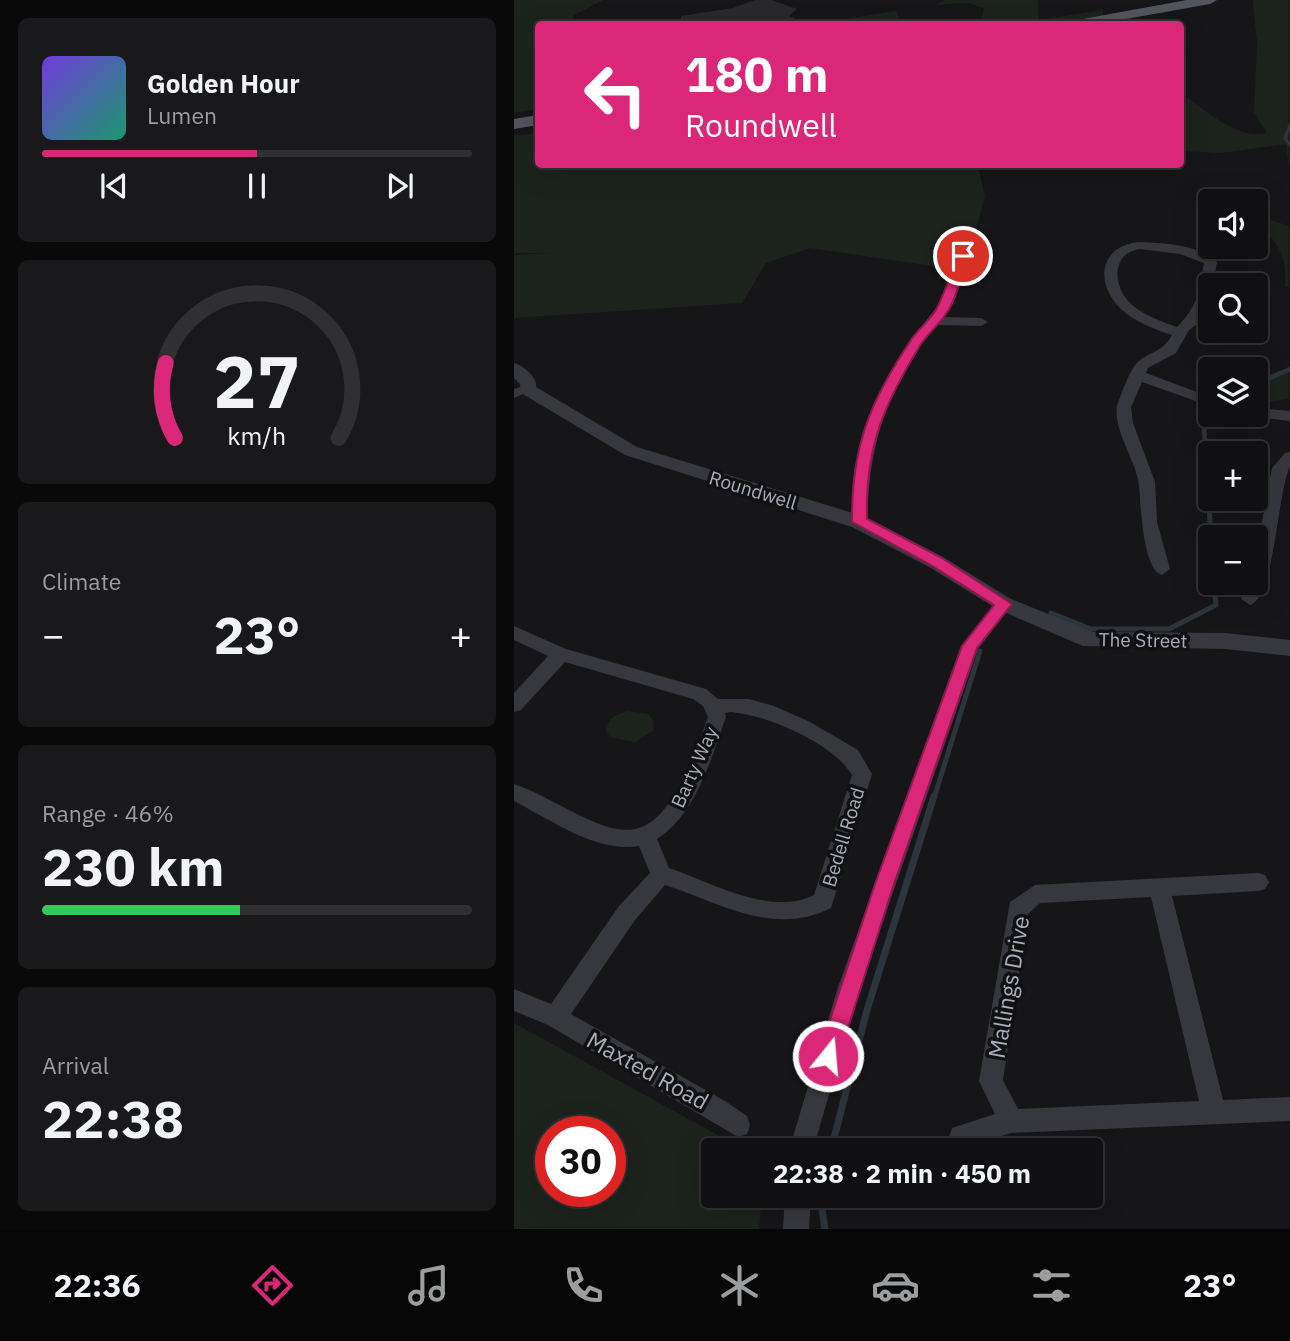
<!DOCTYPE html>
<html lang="en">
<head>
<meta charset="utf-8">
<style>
	:root { --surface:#101012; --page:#19191b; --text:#f1f3f6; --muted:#9c9d9f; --line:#303032; --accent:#db2777 }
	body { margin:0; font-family:"IBM Plex Sans",sans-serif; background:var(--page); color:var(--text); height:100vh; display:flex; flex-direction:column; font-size:26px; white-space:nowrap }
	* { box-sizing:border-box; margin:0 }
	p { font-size:23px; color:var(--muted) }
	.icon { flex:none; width:38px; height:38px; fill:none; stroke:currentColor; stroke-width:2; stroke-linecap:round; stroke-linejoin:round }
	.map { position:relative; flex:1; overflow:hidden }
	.details { display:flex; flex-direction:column; gap:18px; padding:18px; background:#09090a; width:514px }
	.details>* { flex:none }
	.top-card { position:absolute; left:21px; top:21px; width:649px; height:147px; border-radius:7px; box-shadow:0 7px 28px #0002,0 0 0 2px var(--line); background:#db2777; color:#fff; overflow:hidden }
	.buttons { position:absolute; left:684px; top:189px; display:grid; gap:14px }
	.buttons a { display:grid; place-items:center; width:70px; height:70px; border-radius:7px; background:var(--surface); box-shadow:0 7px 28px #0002,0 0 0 2px var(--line); font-size:35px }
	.speed { position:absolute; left:21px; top:1116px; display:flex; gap:14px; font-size:35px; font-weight:700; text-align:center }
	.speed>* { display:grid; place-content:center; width:91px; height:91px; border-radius:50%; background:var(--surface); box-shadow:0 7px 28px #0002,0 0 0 2px var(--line); line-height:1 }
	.speed .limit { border:10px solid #d22; background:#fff; color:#111 }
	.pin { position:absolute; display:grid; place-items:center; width:60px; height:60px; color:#fff; margin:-30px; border:4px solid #fff; border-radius:50%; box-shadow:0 2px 7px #0007 }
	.me { position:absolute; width:77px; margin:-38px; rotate:17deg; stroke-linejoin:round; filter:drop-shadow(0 0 5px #0008) }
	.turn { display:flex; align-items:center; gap:24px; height:147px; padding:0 35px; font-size:32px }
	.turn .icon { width:91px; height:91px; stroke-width:2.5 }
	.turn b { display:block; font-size:49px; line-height:60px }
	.big { font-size:52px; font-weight:700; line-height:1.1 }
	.details .widget { flex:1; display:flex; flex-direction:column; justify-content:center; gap:10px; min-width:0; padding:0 24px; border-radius:10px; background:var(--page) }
	.details .dial { align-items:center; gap:0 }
	.dial svg { height:182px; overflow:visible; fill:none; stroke:var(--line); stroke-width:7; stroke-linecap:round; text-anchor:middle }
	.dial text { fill:var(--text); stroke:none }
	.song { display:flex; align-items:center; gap:21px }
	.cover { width:84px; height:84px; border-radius:10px; background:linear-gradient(135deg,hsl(260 70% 55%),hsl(160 70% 35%)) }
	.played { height:7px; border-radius:4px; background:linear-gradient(90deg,var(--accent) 50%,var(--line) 50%) }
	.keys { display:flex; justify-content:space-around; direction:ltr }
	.heat { display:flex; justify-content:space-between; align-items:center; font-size:38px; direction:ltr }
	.charge { height:10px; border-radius:5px; background:linear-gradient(90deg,#34c759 46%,var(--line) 0) }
	.trip { position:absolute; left:187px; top:1138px; width:402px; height:70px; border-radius:7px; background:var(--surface); box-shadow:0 7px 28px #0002,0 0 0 2px var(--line); font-weight:700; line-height:70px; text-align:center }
	.tab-bar { display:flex; height:112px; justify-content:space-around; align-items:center; background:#060607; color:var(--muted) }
	.tab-bar .icon { width:49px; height:49px }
	.tab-bar .on { color:var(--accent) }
	.tab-bar b { font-size:32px; color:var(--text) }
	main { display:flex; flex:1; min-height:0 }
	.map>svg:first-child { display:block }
	.green { fill:#1c231d; fill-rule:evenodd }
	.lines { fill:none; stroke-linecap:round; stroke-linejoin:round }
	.stream-far3 { stroke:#2c353c; stroke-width:3.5 }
	.stream-far2 { stroke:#2c353c; stroke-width:4.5 }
	.stream-far1 { stroke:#2c353c; stroke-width:5 }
	.stream { stroke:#2c353c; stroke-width:7 }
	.building { fill:#29292c }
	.minor { fill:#37383d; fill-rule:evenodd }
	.tertiary { fill:#37383d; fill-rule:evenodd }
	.primary { fill:#53555c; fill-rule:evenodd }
	.route { fill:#db2777; stroke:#8e194d; stroke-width:2 }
	.labels { text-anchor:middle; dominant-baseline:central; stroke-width:7; stroke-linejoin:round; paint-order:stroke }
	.street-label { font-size:19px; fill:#a8adb8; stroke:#111113 }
	.near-street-label { font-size:23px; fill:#a8adb8; stroke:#111113 }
</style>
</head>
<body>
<main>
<section class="details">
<div class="widget">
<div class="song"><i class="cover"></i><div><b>Golden Hour</b><p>Lumen</p></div></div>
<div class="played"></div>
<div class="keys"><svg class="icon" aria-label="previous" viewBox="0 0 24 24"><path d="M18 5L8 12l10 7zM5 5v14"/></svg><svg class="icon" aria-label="pause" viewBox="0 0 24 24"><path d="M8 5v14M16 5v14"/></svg><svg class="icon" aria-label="next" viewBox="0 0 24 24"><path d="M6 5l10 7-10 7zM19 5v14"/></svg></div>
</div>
<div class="widget dial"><svg viewBox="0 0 100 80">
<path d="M14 69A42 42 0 1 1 86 69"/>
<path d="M14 69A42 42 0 0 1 10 36" stroke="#db2777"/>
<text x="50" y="56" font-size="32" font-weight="700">27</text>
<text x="50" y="72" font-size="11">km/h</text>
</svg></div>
<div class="widget"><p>Climate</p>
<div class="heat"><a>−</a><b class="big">23°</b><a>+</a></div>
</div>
<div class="widget"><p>Range · 46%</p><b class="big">230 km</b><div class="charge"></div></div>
<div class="widget"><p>Arrival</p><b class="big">22:38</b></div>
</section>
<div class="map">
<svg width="776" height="1229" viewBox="0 0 776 1229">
	<rect width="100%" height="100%" fill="#161618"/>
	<!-- green -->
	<g class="green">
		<polygon points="0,0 89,0 59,16 57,24 24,24 24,109 0,113"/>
		<polygon points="431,0 524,0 525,20 589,10 589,15 541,24 459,24 467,23 470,8 454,3 421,5"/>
		<path d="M 739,0 L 775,0 L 775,168 L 772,144 L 707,153 L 667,151 L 667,100 L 674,98 C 696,114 725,140 753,133 L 740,112 L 743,43 Z"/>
		<polygon points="382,11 388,24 321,24 318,21"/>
		<polygon points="24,133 24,164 464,165 471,197 454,257 444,256 432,268 296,248 252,263 228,303 0,318 0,255 38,253 0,253 0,136"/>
		<path d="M 742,215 L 775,226 L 775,287 L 771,286 C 772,260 768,240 742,229 Z"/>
		<polygon points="775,368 775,399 742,403 742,379"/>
		<path d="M 114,711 L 134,714 L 140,722 L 139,731 L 121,742 L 96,737 L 92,731 C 95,717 101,715 114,711 Z"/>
		<path d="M 0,1023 L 231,1150 L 200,1150 L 200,1195 L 248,1195 L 245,1229 L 0,1229 ZM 96,1132 L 96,1192 L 37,1192 L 37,1132 Z"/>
	</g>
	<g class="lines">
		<!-- stream-far3 -->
		<polyline class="stream-far3" points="776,126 771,138 776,145"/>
		<!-- stream-far2 -->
		<g class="stream-far2">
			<polyline points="742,384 776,369"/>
			<polyline points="692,462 689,410 696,406"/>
		</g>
		<!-- stream-far1 -->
		<g class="stream-far1">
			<polyline points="692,461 697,537"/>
			<polyline points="537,613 577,629 655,629 702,605 700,583"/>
			<polyline points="420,798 466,651"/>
		</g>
		<!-- stream -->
		<g class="stream">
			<polyline points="317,1150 353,1010 420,796"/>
			<polyline points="306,1195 311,1229"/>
		</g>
	</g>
	<!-- building -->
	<polygon class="building" points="241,0 257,0 283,9 275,16 292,24 167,24 167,16 219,8"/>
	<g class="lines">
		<!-- minor -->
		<g class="minor">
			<path d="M 626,242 C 650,243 686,245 703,262 L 699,285 L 696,285 L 696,301 L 686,322 L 675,330 L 662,353 L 634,368 L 632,373 L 696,397 L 696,406 L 628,382 L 617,407 L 619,423 L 641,482 L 643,522 L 656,569 L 648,575 C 628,569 627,504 625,485 C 623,462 596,425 604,403 C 608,392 614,374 622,364 C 634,351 648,354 658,335 C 640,329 620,322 606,308 C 580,282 586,245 626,242 ZM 626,249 L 666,254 L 690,263 C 684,294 685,304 663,327 C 646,321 626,314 614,301 C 598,283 599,252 626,249 Z"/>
			<path d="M 449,252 L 455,256 L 441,299 L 430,317 L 467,318 L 474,322 L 467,326 L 423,325 C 373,378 354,452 353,522 L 351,526 L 339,526 L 337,522 L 340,471 L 359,405 L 396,340 L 425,305 L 443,256 Z"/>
			<polygon points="13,385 20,389 0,398 0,389"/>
			<polygon points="742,408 776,411 776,421 737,416 742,415"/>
			<path d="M 776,452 L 776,467 C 763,491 761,598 736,605 L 727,599 L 733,583 L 742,583 L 742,553 L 758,468 L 771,453 Z"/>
			<polygon points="490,598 499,604 464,649 346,987 299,1150 275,1150 324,987 447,646 484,600"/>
			<path d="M 0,626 L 52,649 L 192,689 L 204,699 L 235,699 L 260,706 L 296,722 L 344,750 L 358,774 L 317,908 C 259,937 207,903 151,885 L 121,920 L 57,1014 L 211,1101 L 233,1116 L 236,1125 L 233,1134 L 224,1137 L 34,1025 L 0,1011 L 0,989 L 37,1004 L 105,906 L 136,873 L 125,846 C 82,853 37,820 0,801 L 0,784 C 27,793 51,810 78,821 C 91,827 110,833 125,828 C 160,818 182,749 194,717 L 189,706 L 179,699 L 51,662 L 7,710 L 0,712 L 0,693 L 34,656 L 0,640 ZM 217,712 C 253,715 319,743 338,775 L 300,895 C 256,917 197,882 155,868 L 143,839 C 182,814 197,759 212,717 L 211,713 Z"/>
			<path d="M 744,873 L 751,875 L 755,882 L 751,889 L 744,891 L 658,896 L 709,1100 L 776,1097 L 776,1121 L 497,1133 L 447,1149 L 438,1146 L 435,1137 L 438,1128 L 481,1114 L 465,1081 L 496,902 L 521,885 ZM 637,897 L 685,1101 L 504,1109 L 489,1080 L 514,914 L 526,903 Z"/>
			<polygon points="271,1195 297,1195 295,1229 269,1229"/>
		</g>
		<!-- tertiary -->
		<path class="tertiary" d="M 0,363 C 9,365 24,378 22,387 L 123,447 L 352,517 L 429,557 L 497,599 L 579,632 L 711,633 L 776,640 L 776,656 L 711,649 L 569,646 L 483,609 L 415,567 L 338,527 L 111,455 L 7,393 L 6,384 L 0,378 Z"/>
		<!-- primary -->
		<g class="primary">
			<polygon points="673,0 703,0 696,4 584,24 556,24 563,20"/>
			<polygon points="24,115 24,125 0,129 0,119"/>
		</g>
	</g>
	<!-- route -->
	<path class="route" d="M 449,252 L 455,256 C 448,273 444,295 434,311 C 427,323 415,332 407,344 C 370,404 351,447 353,519 L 428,558 L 498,604 L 463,648 L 380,884 L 325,1056 L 322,1064 L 314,1067 L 307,1064 L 304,1056 L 361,884 L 448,646 L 480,605 L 417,565 L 338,522 C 337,448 356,401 397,340 C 405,328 418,319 424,306 C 432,290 437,272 443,256 Z"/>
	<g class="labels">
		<!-- street labels -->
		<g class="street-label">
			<text transform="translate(239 490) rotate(17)">Roundwell</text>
			<text transform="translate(629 640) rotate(1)">The Street</text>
			<text transform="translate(180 767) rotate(-66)">Barty Way</text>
			<text transform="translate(329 837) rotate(-73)">Bedell Road</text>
		</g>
		<!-- near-street labels -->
		<g class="near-street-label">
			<text transform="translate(494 987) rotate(-80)">Mallings Drive</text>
			<text transform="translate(134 1070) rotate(29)">Maxted Road</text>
		</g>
	</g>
</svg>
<div class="buttons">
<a><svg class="icon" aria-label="sound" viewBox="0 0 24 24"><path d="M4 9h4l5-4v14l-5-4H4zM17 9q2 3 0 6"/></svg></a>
<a><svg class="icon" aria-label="search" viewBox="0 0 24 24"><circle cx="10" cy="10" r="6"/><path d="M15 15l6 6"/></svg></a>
<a><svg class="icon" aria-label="layers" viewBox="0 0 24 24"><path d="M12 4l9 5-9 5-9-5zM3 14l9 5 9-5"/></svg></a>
<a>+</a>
<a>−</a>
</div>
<div class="speed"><div class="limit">30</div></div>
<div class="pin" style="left:449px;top:256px;background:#d93025"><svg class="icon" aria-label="arrive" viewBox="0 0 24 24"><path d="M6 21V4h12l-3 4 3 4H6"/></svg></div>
<svg class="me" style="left:314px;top:1056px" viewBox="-20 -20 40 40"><circle r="17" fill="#db2777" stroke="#fff" stroke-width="3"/><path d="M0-11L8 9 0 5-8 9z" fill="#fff"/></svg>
<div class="trip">22:38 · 2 min · 450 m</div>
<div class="top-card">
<div class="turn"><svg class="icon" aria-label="left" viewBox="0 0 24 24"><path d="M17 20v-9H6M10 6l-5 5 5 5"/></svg><div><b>180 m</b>Roundwell</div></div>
</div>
</div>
</main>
<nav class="tab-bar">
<b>22:36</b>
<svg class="icon on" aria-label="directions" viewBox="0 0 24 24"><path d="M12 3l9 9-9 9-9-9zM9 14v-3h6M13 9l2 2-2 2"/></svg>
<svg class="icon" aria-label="music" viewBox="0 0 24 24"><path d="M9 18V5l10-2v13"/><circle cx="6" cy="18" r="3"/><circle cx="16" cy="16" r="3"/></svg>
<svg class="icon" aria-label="phone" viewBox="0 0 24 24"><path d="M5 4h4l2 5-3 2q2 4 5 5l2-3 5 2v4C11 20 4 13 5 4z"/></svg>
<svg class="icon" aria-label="climate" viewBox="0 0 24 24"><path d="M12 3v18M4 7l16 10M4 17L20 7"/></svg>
<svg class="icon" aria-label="car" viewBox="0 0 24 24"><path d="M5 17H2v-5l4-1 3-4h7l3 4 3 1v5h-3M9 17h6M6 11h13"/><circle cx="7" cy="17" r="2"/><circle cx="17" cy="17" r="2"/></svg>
<svg class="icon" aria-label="filters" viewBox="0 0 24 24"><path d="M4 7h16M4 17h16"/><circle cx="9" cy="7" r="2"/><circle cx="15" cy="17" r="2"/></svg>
<b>23°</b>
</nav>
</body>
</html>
